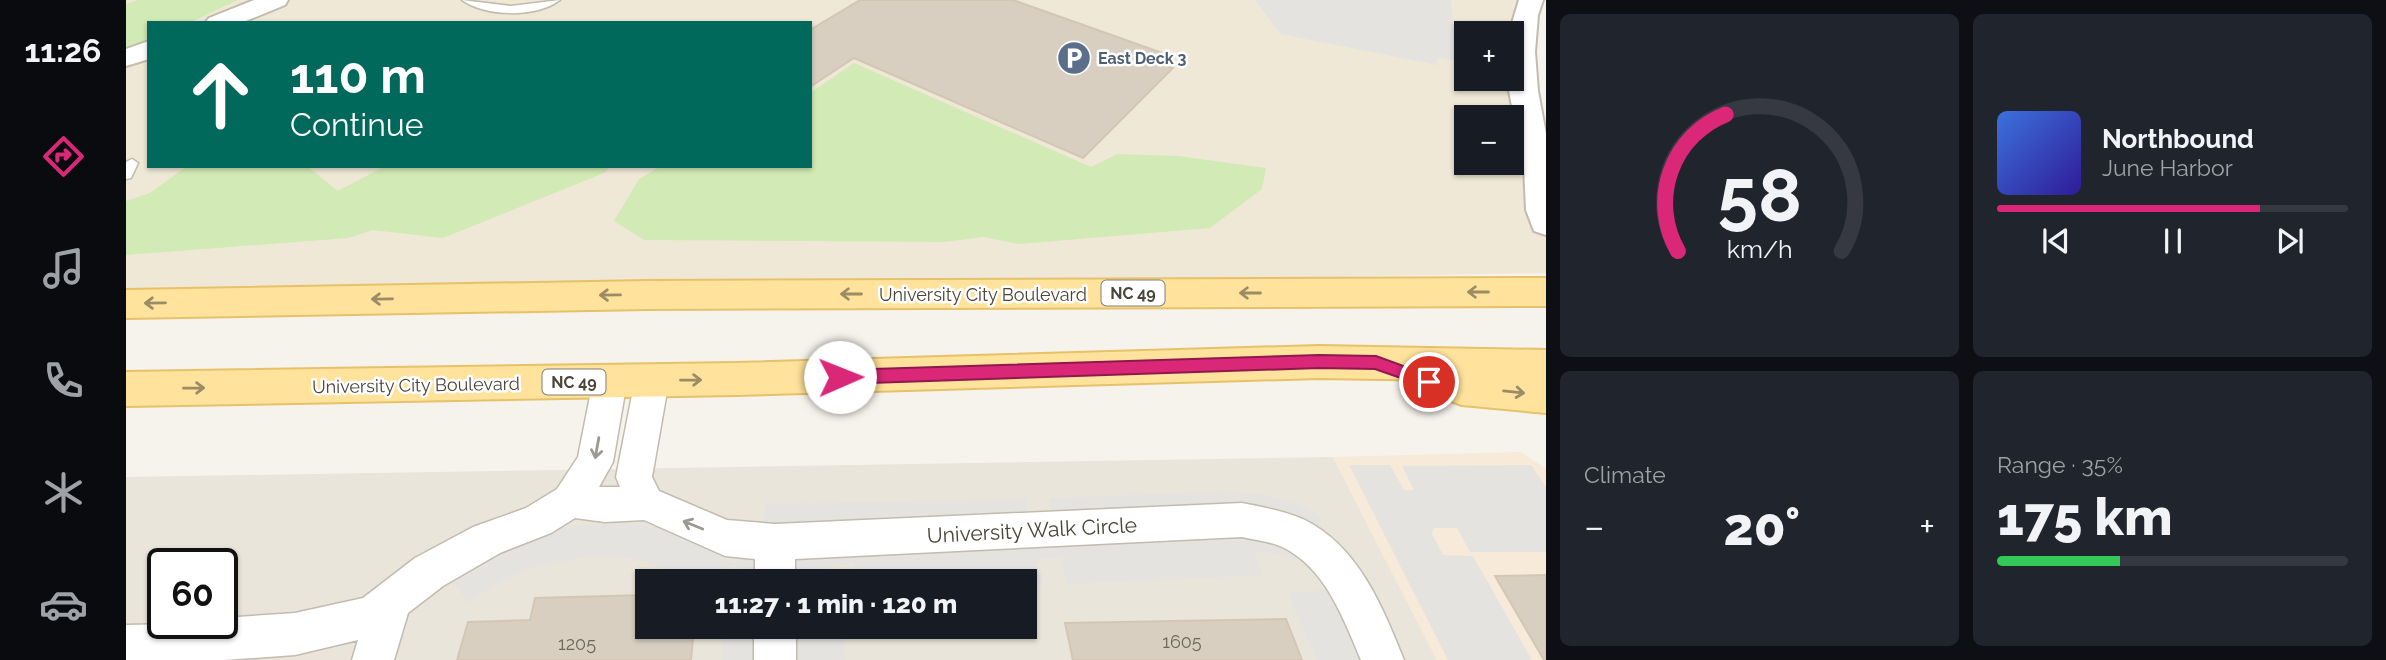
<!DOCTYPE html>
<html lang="en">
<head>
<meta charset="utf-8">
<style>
	:root { --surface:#171b24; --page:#20242c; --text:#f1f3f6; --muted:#9ea1a6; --line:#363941; --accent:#db2777 }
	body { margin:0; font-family:Raleway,sans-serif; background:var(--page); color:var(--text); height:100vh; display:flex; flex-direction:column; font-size:26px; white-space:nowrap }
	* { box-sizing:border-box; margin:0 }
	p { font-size:23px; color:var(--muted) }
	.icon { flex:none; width:38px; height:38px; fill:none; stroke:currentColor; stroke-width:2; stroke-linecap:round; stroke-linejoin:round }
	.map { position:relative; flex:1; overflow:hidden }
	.panel { display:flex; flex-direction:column; gap:14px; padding:14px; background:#0d0f14; width:840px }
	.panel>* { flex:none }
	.guide { position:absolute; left:21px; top:21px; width:665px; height:147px; border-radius:0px; box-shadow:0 2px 5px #0004; background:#00695c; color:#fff; overflow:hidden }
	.tools { position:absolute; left:1328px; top:21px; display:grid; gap:14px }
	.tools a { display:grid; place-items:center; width:70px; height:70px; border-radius:0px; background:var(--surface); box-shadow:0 2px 5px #0004; font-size:35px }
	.speed { position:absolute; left:21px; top:548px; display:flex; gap:14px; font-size:35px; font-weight:700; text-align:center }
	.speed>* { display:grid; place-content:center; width:91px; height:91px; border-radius:50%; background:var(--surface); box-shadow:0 2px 5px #0004; line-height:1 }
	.speed .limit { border:4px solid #111; border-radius:10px; background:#fff; color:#111 }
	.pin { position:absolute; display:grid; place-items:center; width:60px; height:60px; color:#fff; margin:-30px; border:4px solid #fff; border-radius:50%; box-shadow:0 2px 7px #0007 }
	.me { position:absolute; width:77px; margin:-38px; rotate:89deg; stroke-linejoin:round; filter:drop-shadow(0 0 5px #0008) }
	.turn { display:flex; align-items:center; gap:24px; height:147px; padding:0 28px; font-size:32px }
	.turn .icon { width:91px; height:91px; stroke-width:2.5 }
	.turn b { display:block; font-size:49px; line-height:60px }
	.big { font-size:52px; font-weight:800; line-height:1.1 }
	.panel .widget { flex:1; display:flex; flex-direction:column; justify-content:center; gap:10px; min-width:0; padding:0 24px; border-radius:10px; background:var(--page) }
	.panel .dial { align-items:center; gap:0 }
	.dial svg { height:182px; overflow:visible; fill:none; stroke:var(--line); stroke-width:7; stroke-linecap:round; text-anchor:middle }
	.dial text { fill:var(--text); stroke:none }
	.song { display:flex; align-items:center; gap:21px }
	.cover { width:84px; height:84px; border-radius:10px; background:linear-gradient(135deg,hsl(220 70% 55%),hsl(250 70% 35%)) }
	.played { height:7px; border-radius:4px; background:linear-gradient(90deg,var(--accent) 75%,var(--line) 75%) }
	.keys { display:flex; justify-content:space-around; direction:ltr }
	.heat { display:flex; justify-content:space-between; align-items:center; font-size:38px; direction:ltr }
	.charge { height:10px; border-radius:5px; background:linear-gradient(90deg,#34c759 35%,var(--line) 0) }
	.panel .tiles { flex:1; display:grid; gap:14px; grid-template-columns:repeat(2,1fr) }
	.trip { position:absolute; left:509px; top:569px; width:402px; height:70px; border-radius:0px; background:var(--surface); box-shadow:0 2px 5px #0004; font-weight:800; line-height:70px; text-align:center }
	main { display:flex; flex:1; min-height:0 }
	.menu { display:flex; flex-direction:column; width:126px; justify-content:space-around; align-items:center; background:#090b0e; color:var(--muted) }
	.menu .icon { width:49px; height:49px }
	.menu .current { color:var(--accent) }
	.menu b { font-size:32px; color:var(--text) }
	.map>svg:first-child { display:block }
	.residential { fill:#eae5da; fill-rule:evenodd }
	.commercial { fill:#f7ead8 }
	.education { fill:#efe8d6; fill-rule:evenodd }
	.green { fill:#d2eab5 }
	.parking { fill:#e5e3e0 }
	.building { fill:#d8cfc1; stroke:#d3c7b4; stroke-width:2 }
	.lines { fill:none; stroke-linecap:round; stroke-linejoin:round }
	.service-casing { stroke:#c2bbae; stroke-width:3 }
	.minor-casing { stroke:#c2bbae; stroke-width:3 }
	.tertiary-casing { stroke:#c2bbae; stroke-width:4 }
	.primary-casing { stroke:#e6c16a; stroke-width:4 }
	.service { fill:#fff; fill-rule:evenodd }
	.minor { fill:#fff; fill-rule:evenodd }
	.tertiary { fill:#fff; fill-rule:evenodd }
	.primary { fill:#ffe39c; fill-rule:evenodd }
	.oneway { stroke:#9c8c66 }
	.oneway2 { stroke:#9c9892 }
	.route { fill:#db2777; stroke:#8e194d; stroke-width:2 }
	.labels { text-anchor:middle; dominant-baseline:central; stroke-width:5; stroke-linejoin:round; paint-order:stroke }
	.far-service-label { font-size:16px; font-weight:bold; fill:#4e5e75; stroke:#fff; text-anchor:start }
	.shield { fill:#fff; stroke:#817c74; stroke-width:2 }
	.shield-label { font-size:16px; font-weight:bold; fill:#4b4439 }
	.street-label { font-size:18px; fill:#4b4439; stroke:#fff }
	.near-number-label { font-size:18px; fill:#6e675b }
	.near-street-label { font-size:21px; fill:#4b4439; stroke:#fff }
</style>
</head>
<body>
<main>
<nav class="menu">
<b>11:26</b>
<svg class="icon current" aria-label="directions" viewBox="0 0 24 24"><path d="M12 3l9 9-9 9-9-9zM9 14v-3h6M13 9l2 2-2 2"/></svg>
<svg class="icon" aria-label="music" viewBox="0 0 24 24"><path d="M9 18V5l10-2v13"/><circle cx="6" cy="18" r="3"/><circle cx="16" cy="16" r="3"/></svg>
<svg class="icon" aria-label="phone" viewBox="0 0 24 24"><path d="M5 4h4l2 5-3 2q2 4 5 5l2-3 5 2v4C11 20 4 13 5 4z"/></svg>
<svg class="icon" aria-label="climate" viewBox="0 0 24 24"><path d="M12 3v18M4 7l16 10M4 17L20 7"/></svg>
<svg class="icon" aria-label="car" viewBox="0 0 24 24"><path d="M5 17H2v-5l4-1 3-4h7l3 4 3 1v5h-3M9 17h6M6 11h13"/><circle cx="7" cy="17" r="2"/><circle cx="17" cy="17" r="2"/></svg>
</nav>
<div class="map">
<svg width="1420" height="660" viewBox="0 0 1420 660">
	<rect width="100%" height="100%" fill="#f6f3ec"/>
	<!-- residential -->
	<path class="residential" d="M 1207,457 L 1311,660 L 0,660 L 0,477 ZM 37,564 L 96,564 L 96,623 L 37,623 ZM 522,581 L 900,581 L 900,626 L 522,626 Z"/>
	<!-- commercial -->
	<polygon class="commercial" points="1394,452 1420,468 1420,660 1311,660 1207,457"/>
	<!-- education -->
	<path class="education" d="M 0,0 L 1395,0 L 1386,33 L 1340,33 L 1340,79 L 1385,79 L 1385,98 L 1420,217 L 1420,273 L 0,299 ZM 23,23 L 684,23 L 684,166 L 23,166 ZM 1340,117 L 1386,117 L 1386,163 L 1340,163 Z"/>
	<!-- green -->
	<g class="green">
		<polygon points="12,0 112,0 63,23 23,23 23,41 0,50 0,4"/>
		<polygon points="728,63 965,167 991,154 1052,156 1140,168 1136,189 1084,228 893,244 857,237 819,242 518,240 488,221 513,179 535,166 684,166 684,93"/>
		<polygon points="61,166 181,166 212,191 259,166 485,166 478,173 317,238 247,230 222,238 0,255 0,201 24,193"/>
	</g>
	<!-- parking -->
	<g class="parking">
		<polygon points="1129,0 1325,0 1330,61 1312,58 1311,65 1154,34"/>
		<polygon points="1223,465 1264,465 1278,490 1288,490 1276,466 1405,465 1420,487 1420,552 1344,552 1331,528 1308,528 1306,534 1317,555 1347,556 1406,660 1322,660"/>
		<polygon points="1097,492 1141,495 1173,505 1196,517 1189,535 1274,660 1191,660 1162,593 1201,590 1193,577 1177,562 1144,552 1128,553 1137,575 941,584 935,558 911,558 916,586 900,586 900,581 729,581 728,563 705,567 686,581 625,581 618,571 608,565 565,581 524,562 492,556 459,557 407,568 373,582 341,603 324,575 366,549 432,528 491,522 523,525 549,533 572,542 608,564 638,528 639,504 899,499 904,522 928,522 923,498"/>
		<polygon points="680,626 717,627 719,660 595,660 597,635 636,634 636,627"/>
	</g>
	<!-- building -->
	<g class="building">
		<polygon points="734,0 887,0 1039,54 1031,62 1047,68 957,158 728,58 684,87 684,30"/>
		<polygon points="1420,575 1420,660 1418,660 1369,576"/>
		<polygon points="518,595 514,626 568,626 565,660 331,660 342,622 404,620 409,598"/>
		<polygon points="1160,619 1176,660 947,660 939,623"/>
	</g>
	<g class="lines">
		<!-- service casing -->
		<g class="service-casing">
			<g id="service">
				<path d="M 336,0 L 385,6 L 434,0 C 410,18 360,17 336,0 Z"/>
				<polygon points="6,159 12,163 5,178 0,179 0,162"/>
			</g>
		</g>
		<!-- minor casing -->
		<g class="minor-casing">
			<g id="minor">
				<path d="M 526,367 L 538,371 L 543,380 L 526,477 L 533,491 L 601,520 L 649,524 L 1116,503 C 1137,507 1159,511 1179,520 C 1233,547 1257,608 1278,660 L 1235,660 C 1217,618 1199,566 1154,546 C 1142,541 1128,540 1116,537 L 669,559 L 669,581 L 629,581 L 629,559 L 599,556 L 518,520 L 479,522 L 449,518 L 425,533 L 374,553 L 317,586 L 282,613 L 268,660 L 226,660 L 232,640 L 169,655 L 98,660 L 0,660 L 0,625 L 96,623 L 96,618 L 169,613 L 237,598 L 289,558 L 347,527 L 400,508 L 431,489 L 452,457 L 467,381 L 472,372 L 484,368 L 496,372 L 501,381 L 487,462 L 473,487 L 494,487 L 490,477 L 509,380 L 514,371 Z"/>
				<rect x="628" y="626" width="42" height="34"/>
			</g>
		</g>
		<!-- tertiary casing -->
		<g class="tertiary-casing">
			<g id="tertiary">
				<polygon points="128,0 162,0 159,5 115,23 79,23 83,18"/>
				<polygon points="1393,0 1417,0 1412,15 1409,52 1412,91 1420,134 1420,235 1408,231 1400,210 1398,167 1383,91 1382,79 1386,79 1386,33 1383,33"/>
				<polygon points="23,41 23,59 0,66 0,49"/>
			</g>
		</g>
		<!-- primary casing -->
		<g class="primary-casing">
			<g id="primary">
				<polygon points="1420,278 1420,306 521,309 0,318 0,290 521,281"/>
				<polygon points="1193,346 1420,350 1420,413 1336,405 1322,400 1316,388 1320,380 1193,378 610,395 0,406 0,372 610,363"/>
			</g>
		</g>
		<!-- service -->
		<use href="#service" class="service"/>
		<!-- minor -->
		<use href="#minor" class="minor"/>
		<!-- tertiary -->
		<use href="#tertiary" class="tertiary"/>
		<!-- primary -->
		<use href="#primary" class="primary"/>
	</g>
	<!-- one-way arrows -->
	<defs><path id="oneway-shaft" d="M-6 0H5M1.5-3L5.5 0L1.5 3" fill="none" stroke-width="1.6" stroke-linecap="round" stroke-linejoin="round" transform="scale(1.75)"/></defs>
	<g class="oneway">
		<use href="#oneway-shaft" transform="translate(1352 292) rotate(180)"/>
		<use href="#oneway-shaft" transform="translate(1124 293) rotate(180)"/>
		<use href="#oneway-shaft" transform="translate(725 294) rotate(180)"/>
		<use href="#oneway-shaft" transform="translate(484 295) rotate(179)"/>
		<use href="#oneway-shaft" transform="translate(256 299) rotate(179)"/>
		<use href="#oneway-shaft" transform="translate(29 303) rotate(179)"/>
		<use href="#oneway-shaft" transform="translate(565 380) rotate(-1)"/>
		<use href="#oneway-shaft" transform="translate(68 388) rotate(-1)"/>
		<use href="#oneway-shaft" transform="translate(1388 392) rotate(6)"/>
	</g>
	<g class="oneway2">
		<use href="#oneway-shaft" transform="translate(471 448) rotate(100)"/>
		<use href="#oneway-shaft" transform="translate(567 525) rotate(-158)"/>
	</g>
	<!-- route -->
	<polygon class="route" points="1193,355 1250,356 1308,377 1311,382 1308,386 1303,388 1249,369 1193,368 714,384 708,382 706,377 708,372 714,370"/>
	<!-- icons -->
	<defs>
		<g id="parking-disc" transform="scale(1.75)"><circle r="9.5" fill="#5c6f8a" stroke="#fff"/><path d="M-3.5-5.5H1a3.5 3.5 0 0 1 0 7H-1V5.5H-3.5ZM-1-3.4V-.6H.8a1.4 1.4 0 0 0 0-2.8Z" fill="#fff"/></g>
	</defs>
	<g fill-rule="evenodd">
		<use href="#parking-disc" x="948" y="58"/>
	</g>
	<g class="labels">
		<!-- far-service labels -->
		<g class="far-service-label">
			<text x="972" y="58">East Deck 3</text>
		</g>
		<!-- shield labels -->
		<g class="shield">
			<rect x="975.5" y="280.5" width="63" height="25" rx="5"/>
			<rect x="416.5" y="369.5" width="63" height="25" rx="5"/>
		</g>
		<g class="shield-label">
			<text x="1007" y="293">NC 49</text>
			<text x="448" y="382">NC 49</text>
		</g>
		<!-- street labels -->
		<g class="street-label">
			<text x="857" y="294">University City Boulevard</text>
			<text transform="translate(290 385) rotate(-1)">University City Boulevard</text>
		</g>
		<!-- near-number labels -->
		<g class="near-number-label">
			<text x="1056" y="641">1605</text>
			<text x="451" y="643">1205</text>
		</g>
		<!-- near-street labels -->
		<g class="near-street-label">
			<text transform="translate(906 530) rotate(-3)">University Walk Circle</text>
		</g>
	</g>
</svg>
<div class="tools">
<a>+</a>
<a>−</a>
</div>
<div class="speed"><div class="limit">60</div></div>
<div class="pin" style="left:1303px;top:382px;background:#d93025"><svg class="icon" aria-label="arrive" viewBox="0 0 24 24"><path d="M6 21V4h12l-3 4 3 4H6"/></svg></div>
<svg class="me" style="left:714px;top:377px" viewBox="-20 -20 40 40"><circle r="19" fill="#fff"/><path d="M0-13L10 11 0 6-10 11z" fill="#db2777"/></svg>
<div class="trip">11:27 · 1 min · 120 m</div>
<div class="guide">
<div class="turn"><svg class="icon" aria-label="ahead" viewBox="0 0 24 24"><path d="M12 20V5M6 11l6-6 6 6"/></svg><div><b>110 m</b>Continue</div></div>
</div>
</div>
<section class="panel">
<div class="tiles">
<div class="widget dial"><svg viewBox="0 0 100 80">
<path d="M14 69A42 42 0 1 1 86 69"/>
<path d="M14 69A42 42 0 0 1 35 9" stroke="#db2777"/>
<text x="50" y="56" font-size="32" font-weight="700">58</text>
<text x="50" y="72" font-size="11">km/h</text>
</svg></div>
<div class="widget">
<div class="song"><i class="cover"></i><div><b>Northbound</b><p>June Harbor</p></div></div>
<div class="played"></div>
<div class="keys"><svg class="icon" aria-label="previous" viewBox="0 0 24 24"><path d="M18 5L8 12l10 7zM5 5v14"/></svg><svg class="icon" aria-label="pause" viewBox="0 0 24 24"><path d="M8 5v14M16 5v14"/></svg><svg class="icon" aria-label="next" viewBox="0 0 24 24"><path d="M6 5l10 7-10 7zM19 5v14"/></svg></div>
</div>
<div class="widget"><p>Climate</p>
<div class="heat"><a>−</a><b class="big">20°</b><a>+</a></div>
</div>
<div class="widget"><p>Range · 35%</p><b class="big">175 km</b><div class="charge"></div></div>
</div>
</section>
</main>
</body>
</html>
